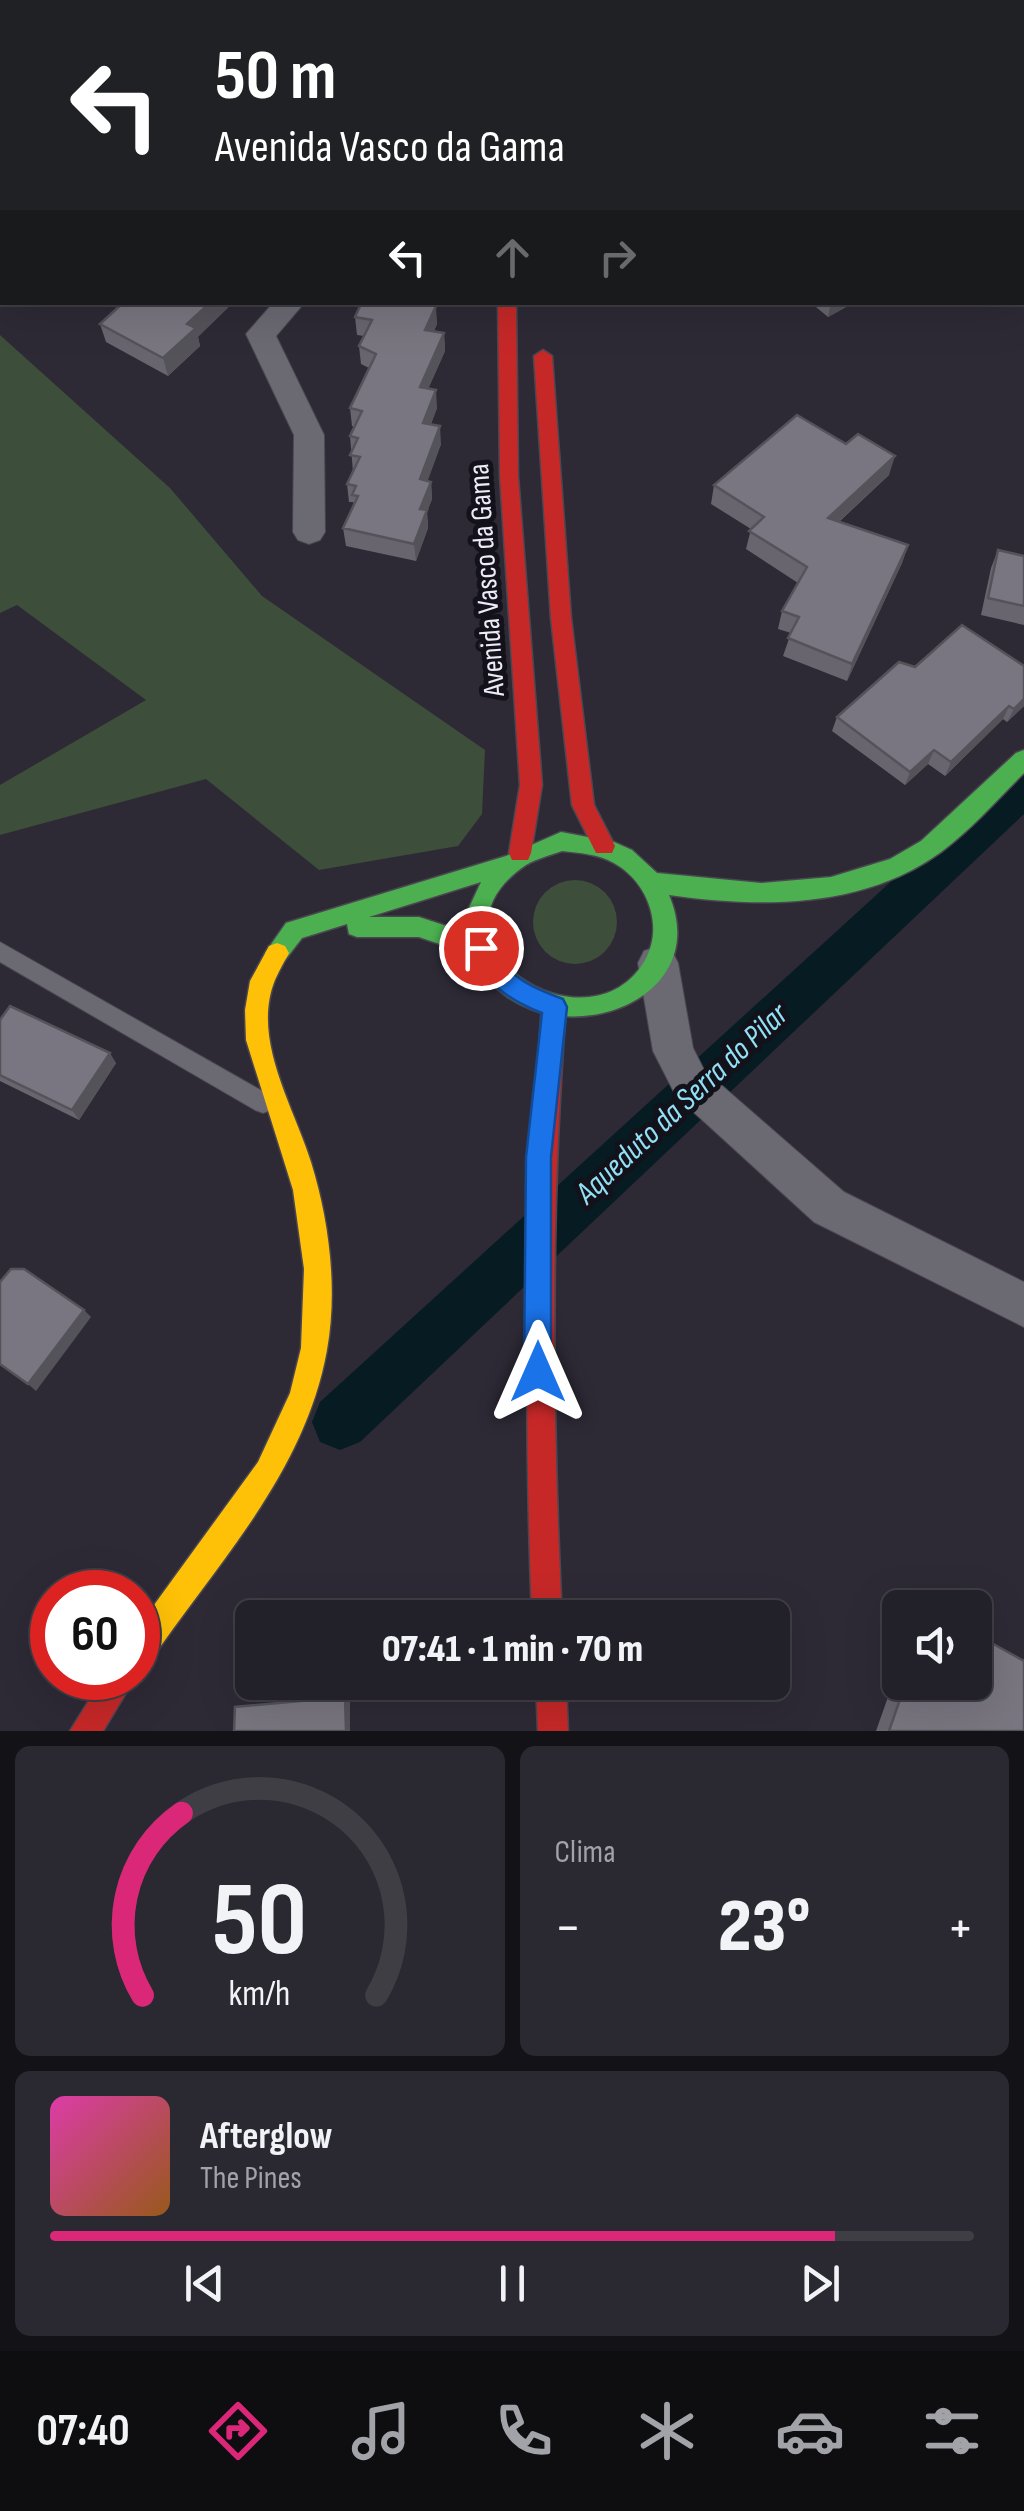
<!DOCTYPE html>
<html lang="pt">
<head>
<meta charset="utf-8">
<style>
	:root { --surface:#222028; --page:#2a2830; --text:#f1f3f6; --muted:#a2a3a8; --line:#3f3e45; --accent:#db2777 }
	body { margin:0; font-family:"Sofia Sans Condensed",sans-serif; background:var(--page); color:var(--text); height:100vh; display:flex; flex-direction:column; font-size:38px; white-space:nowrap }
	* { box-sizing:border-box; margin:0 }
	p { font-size:32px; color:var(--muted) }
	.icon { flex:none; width:55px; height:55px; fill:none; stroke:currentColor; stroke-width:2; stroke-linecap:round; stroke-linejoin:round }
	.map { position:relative; height:1731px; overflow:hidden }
	.panel { display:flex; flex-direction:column; gap:15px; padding:15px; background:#131216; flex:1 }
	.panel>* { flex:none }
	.banner { position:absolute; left:0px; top:0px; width:1025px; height:305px; box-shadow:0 10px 40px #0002,0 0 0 2px var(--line); background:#202124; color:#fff; overflow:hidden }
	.tools { position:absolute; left:882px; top:1590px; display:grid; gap:20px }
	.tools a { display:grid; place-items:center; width:110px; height:110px; border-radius:15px; background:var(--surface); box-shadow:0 10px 40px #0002,0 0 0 2px var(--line); font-size:50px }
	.speed { position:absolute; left:30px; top:1570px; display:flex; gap:20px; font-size:50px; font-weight:700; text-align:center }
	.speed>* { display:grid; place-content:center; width:130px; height:130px; border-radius:50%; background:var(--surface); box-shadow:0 10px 40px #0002,0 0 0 2px var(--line); line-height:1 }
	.speed .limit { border:15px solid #d22; background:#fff; color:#111 }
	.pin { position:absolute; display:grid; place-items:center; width:85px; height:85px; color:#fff; margin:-42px; border:5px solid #fff; border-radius:50%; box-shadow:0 2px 10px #0007 }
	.me { position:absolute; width:110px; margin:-55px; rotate:0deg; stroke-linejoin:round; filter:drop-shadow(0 0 8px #0008) }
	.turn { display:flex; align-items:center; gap:35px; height:210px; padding:0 50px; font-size:45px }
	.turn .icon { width:130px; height:130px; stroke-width:2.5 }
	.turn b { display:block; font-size:70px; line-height:85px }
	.lanes { display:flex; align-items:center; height:95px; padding:0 50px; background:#0003; justify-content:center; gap:50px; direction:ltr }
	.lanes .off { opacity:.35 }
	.big { font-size:75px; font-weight:800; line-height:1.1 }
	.panel .card { flex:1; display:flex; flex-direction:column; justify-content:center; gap:15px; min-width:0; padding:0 35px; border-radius:15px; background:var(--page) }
	.panel .dial { align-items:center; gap:0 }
	.dial svg { height:260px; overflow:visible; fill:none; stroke:var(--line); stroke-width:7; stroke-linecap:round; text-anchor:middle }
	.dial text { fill:var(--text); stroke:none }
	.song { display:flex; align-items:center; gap:30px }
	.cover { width:120px; height:120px; border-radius:15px; background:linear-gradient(135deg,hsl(320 70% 55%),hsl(30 70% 35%)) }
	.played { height:10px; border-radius:5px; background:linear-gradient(90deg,var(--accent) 85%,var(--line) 85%) }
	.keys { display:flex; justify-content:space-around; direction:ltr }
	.heat { display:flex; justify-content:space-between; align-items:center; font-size:55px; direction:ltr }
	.panel .tiles { flex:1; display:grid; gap:15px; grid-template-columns:1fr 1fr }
	.card:last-child { grid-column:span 2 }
	.trip { position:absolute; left:235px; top:1600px; width:555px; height:100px; border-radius:15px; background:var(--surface); box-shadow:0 10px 40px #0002,0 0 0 2px var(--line); font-weight:800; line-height:100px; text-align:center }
	.tab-bar { display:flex; height:160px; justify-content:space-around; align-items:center; background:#0e0d10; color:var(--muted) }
	.tab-bar .icon { width:70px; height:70px }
	.tab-bar .on { color:var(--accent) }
	.tab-bar b { font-size:45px; color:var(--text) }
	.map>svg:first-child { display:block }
	.green { fill:#3d4e3b }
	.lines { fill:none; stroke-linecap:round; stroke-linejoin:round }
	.canal { fill:#071b22; fill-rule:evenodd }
	.lane-casing { stroke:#4a4751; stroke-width:2 }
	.street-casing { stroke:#4a4751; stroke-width:2 }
	.fast-casing { stroke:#4a4751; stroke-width:3 }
	.slow-casing { stroke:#4a4751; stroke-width:3 }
	.jam-casing { stroke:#4a4751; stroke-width:3 }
	.lane { fill:#6b6972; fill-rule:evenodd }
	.street { fill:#6b6972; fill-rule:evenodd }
	.fast { fill:#4caf50; fill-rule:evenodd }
	.slow { fill:#ffc107; fill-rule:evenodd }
	.jam { fill:#c62828; fill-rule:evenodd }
	.wall { fill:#68656f }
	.shaded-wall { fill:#55535a }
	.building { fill:#797681; stroke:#55535a; stroke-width:2.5 }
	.route { fill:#1a73e8; stroke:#114b97; stroke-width:2.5 }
	.labels { text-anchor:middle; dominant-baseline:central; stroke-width:10; stroke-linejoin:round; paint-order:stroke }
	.street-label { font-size:30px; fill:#eeebf8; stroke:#13111a }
	.water-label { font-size:32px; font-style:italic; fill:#91e0f5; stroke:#13111a }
</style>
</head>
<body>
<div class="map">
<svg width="1024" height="1731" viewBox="0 0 1024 1731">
	<rect width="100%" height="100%" fill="#2d2a36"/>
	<!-- green -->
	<g class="green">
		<polygon points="0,335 170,488 262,596 485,750 482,814 458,846 319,870 206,779 0,835 0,785 146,700 17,605 0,613"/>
		<circle cx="575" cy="922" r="42"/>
	</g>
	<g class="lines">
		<!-- canal -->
		<polygon class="canal" points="1024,769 1024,814 360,1442 340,1450 320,1442 312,1422 320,1402 1009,774"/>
		<!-- lane casing -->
		<g class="lane-casing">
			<g id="lane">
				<rect x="570" y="0" width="12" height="2"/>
				<polygon points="0,942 271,1096 274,1103 271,1110 263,1113 255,1110 0,962"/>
			</g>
		</g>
		<!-- street casing -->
		<g class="street-casing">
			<g id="street">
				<polygon points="274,302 305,302 276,336 324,435 325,532 320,540 309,544 298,540 293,532 294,435 246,334"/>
				<polygon points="658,946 672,951 678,963 693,1048 704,1070 844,1192 1024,1282 1024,1327 814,1222 676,1096 653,1051 638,963 644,951"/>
			</g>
		</g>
		<!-- fast casing -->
		<g class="fast-casing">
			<path id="fast" d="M 1024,750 L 1024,773 C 997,800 972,829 941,852 C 863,909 760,908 669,895 C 720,1016 521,1065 475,956 L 419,937 L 357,937 L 349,934 L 347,924 L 302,938 L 285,960 L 277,963 L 269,960 L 265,953 L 286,923 L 506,856 L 561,832 L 614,842 L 632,850 L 657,873 L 761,883 L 831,877 L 890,859 L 921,841 L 1016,753 ZM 562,851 C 580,853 598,854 614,863 C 648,882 665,927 644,962 C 586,1056 412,942 526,865 C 536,859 551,855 562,851 ZM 481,882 L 468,910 L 468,933 L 419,917 L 369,917 Z"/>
		</g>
		<!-- slow casing -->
		<g class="slow-casing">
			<g id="slow">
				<rect x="525" y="0" width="14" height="2"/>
				<path d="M 277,943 L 285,946 L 289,953 C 284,962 279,971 275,980 C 251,1039 294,1107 311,1162 C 329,1220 338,1289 327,1350 C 305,1473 217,1563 149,1663 L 138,1667 L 138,1627 L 258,1462 L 290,1393 L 301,1348 L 304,1269 L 293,1190 L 246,1040 L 245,1010 L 250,981 L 269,946 Z"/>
			</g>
		</g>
		<!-- jam casing -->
		<g class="jam-casing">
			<g id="jam">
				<polygon points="498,302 516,302 518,476 542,785 531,853 528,860 512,860 509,853 520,785 500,476"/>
				<polygon points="543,350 552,356 571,618 594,805 615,846 612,853 596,853 572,805 551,618 534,356"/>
				<path d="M 554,996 L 562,999 L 566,1007 C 550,1211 552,1414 562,1618 L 532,1618 C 524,1413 525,1211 542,1007 L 546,999 Z"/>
				<polygon points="103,1678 135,1678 103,1731 70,1731"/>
				<polygon points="536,1682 566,1682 568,1731 538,1731"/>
			</g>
		</g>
		<!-- lane -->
		<use href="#lane" class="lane"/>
		<!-- street -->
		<use href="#street" class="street"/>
		<!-- fast -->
		<use href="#fast" class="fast"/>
		<!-- slow -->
		<use href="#slow" class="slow"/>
		<!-- jam -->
		<use href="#jam" class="jam"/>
	</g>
	<!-- wall -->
	<g class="wall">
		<polygon points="0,0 159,0 159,2 2,2 2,47 0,47"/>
		<polygon points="2,130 2,246 0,245 0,131"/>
		<polygon points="358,302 437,302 435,306 437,324 434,331 444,333 445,351 428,389 437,408 431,424 441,444 427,481 431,482 432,499 427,512 428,528 416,561 346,546 343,528 354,506 353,502 349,502 347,484 353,472 350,436 354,427 352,426 350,408 369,368 361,364 359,346 364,336 357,335 355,317 360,306"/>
		<polygon points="810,302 855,302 828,317"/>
		<polygon points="100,324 198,337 200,346 168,376 106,342"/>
		<polygon points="889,475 839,522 908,545 902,563 847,681 783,656 791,633 778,629 782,611 798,583 746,549 751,529 711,504 714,485"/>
		<polygon points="998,550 1024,556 1024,625 981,615 991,568"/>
		<polygon points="1024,666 1024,706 1007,722 1003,719 945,776 928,764 905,785 832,731 837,717 915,667"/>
		<polygon points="0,1020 116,1063 79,1120 0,1081"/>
		<polygon points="900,1663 900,1682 975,1682 1024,1731 876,1731"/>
	</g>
	<!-- shaded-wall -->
	<g class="shaded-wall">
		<polygon points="211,302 234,302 198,337 200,346 168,376 163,358 187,324"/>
		<polygon points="831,302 855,302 828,317"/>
		<polygon points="436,306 437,324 426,348 425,330"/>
		<polygon points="444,333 445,351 421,405 420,387"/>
		<polygon points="436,390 437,408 424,440 423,423"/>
		<polygon points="440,426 441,444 422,497 420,479"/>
		<polygon points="895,456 889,475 823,536 828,518"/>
		<polygon points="431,482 432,499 427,512 428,528 416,561 414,544 420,509"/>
		<polygon points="908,545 902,563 847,681 852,664"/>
		<polygon points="1024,699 1024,706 1007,722 1014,709"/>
		<polygon points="1009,706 1003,719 945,776 951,762"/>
		<polygon points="934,750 928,764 905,785 910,772"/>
		<polygon points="110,1053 116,1063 79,1120 72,1110"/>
		<polygon points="84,1310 91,1317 36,1391 28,1384"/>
		<polygon points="345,1697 350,1698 350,1731 346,1731"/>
	</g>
	<!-- building -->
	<g class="building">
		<polygon points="0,0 45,0 44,2 2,2 2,26 0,26"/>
		<rect x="105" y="0" width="46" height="2"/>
		<rect x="596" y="0" width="247" height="2"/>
		<polygon points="2,130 2,230 0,229 0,131"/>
		<polygon points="124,302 211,302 187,324 196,328 163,358 100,324"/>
		<polygon points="362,302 427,302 426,304 436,306 425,330 444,333 420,387 436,390 423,423 440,426 420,479 431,482 420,509 427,510 414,544 343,528 358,496 352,495 356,486 347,484 360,457 350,455 358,438 350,436 362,411 350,408 376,354 359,346 372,320 355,317"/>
		<polygon points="797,415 846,444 858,434 895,456 828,518 908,545 852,664 788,638 799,617 782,611 807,567 749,531 764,517 714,485"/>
		<polygon points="998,550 1024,556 1024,606 988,598"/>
		<polygon points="962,625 1024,666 1024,699 1014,709 1009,706 951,762 934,750 910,772 837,717 899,662 915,667"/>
		<polygon points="10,1006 110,1053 72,1110 0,1075 0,1020"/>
		<polygon points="11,1269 24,1269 84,1310 28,1384 0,1364 0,1282"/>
		<polygon points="975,1634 1024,1661 1024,1731 889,1731 906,1682 975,1682"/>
		<polygon points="345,1697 346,1731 234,1731 235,1707"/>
	</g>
	<!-- route -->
	<path class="route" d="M 481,937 C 495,942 497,957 506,967 C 523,984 542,991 563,999 L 567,1007 L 551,1157 L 551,1372 L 547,1382 L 538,1386 L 528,1382 L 524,1372 L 526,1157 L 542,1013 C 506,999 486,983 469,948 Z"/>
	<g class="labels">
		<!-- street labels -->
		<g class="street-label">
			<text transform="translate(487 580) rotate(-94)">Avenida Vasco da Gama</text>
		</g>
		<!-- water labels -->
		<g class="water-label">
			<text transform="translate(682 1104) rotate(-43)">Aqueduto da Serra do Pilar</text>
		</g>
	</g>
</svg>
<div class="tools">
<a><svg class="icon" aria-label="sound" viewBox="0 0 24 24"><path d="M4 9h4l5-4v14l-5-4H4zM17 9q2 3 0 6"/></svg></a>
</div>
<div class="speed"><div class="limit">60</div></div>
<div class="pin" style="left:481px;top:948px;background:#d93025"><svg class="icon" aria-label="arrive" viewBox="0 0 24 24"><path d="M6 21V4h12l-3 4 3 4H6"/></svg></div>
<svg class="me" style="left:538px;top:1372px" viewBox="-20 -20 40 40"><path d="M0-17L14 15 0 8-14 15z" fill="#1a73e8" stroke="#fff" stroke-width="4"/></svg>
<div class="trip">07:41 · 1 min · 70 m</div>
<div class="banner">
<div class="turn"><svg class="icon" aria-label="left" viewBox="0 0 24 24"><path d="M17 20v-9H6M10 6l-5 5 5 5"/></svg><div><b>50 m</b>Avenida Vasco da Gama</div></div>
<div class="lanes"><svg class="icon" aria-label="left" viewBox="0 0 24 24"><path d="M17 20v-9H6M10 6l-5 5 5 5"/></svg><svg class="icon off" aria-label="ahead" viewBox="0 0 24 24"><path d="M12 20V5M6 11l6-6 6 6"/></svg><svg class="icon off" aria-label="right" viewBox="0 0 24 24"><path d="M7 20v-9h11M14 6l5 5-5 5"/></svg></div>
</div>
</div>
<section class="panel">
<div class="tiles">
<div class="card dial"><svg viewBox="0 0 100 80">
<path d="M14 69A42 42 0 1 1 86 69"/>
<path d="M14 69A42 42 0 0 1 26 13" stroke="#db2777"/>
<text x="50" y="56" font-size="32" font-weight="700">50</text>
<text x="50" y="72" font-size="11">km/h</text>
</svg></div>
<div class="card"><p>Clima</p>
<div class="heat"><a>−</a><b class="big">23°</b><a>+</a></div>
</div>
<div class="card">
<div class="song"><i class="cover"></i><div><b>Afterglow</b><p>The Pines</p></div></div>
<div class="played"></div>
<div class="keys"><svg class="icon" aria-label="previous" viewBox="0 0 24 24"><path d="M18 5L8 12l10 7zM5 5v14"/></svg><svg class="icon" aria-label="pause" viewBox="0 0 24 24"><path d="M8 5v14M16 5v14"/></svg><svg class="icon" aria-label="next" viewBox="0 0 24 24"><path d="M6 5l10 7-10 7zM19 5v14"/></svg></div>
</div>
</div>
</section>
<nav class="tab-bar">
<b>07:40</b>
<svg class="icon on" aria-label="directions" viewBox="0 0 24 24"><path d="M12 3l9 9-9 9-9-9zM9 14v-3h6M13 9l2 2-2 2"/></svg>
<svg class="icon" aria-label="music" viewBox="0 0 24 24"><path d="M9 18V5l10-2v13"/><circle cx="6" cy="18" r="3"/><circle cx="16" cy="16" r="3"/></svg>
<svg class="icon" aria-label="phone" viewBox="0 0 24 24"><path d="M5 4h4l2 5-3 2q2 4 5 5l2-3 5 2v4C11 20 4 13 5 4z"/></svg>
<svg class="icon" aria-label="climate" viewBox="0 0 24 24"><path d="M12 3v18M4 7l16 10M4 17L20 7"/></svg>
<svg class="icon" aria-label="car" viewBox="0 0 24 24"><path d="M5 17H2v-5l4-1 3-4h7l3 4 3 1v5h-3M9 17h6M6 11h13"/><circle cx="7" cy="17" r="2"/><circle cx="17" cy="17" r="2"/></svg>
<svg class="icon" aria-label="filters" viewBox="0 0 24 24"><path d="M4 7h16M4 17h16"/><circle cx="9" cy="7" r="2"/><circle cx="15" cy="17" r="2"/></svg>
</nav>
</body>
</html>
